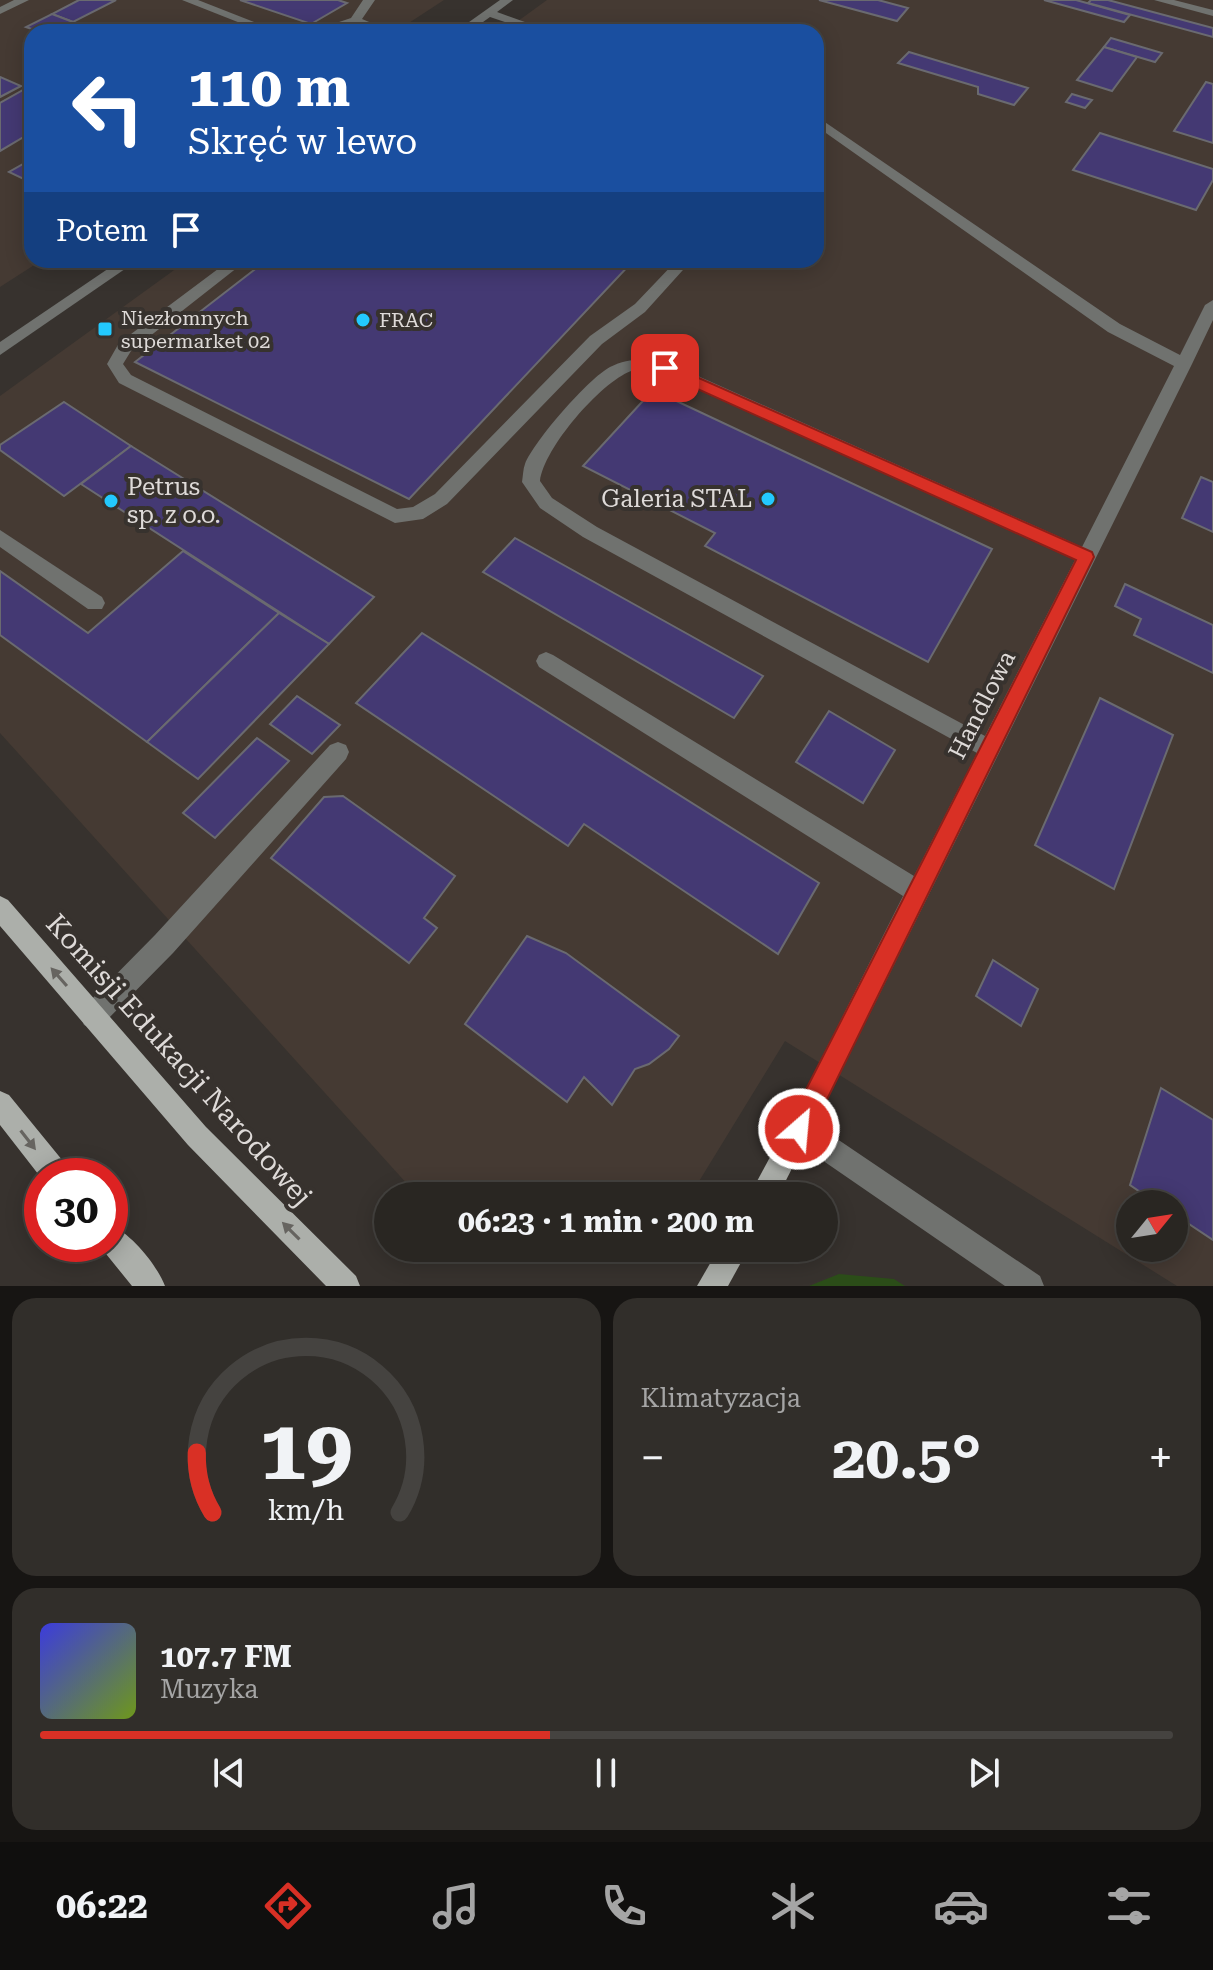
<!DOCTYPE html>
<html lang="pl">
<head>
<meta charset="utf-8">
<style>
	:root { --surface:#292622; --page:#312e2a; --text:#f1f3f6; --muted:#a5a5a5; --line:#454340; --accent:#d93025 }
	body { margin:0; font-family:"Roboto Serif",serif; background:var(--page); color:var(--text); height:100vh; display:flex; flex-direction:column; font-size:30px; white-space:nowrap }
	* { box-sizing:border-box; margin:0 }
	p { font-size:26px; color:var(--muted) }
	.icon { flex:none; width:44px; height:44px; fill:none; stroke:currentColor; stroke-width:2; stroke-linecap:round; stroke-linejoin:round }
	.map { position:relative; height:1286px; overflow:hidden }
	.side { display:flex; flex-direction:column; gap:12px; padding:12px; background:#171513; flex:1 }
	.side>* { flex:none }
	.hud { position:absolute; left:24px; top:24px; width:800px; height:244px; border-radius:24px; box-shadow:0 4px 20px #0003,0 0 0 2px var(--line); background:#1a4fa0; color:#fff; overflow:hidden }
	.needle { width:52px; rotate:60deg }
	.fabs { position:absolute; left:1116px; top:1190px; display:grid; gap:16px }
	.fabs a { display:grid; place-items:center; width:72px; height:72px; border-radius:50%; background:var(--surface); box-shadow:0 4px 20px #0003,0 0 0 2px var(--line); font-size:40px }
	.speed { position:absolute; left:24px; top:1158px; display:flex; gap:16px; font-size:40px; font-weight:700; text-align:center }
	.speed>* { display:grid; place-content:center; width:104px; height:104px; border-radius:50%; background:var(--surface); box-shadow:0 4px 20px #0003,0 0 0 2px var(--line); line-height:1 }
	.speed .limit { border:12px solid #d22; background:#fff; color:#111 }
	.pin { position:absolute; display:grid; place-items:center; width:68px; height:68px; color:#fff; margin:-34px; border-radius:16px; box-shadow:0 4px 12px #0006 }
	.me { position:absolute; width:88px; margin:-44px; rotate:27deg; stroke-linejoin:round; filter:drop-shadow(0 0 6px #0008) }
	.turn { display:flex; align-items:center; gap:28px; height:168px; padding:0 32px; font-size:36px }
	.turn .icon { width:104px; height:104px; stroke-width:2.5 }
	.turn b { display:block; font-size:56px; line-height:68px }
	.then { display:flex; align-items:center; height:76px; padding:0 32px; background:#0003; gap:16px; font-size:30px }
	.big { font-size:60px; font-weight:700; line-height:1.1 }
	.side .tile { flex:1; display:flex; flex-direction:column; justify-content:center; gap:12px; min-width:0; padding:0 28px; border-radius:24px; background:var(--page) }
	.side .dial { align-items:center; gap:0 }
	.dial svg { height:208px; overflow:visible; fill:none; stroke:var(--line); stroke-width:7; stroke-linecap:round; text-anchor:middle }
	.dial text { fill:var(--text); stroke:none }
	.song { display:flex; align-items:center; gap:24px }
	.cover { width:96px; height:96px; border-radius:12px; background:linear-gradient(135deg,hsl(240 70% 55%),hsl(80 70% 35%)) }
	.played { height:8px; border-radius:4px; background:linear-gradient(90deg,var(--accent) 45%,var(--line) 45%) }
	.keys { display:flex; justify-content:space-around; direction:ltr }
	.heat { display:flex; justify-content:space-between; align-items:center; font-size:44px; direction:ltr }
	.side .tiles { flex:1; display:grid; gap:12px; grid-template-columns:1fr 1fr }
	.tile:last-child { grid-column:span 2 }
	.trip { position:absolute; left:374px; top:1182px; width:464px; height:80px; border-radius:40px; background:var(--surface); box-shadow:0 4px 20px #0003,0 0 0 2px var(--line); font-weight:700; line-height:80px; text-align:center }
	.tab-bar { display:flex; height:128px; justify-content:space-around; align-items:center; background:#100f0e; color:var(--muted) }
	.tab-bar .icon { width:56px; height:56px }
	.tab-bar .active { color:var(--accent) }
	.tab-bar b { font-size:36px; color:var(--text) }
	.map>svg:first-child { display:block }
	.built { fill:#453a33; fill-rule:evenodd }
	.green { fill:#2b4d18 }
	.building { fill:#443973; stroke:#6a6a70; stroke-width:2 }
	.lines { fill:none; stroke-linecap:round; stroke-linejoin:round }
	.minor { fill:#70726f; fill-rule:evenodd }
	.major { fill:#acafaa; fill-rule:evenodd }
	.oneway { fill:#666460 }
	.route { fill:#d93025; stroke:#8d1f18; stroke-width:2 }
	.poi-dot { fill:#23c9fe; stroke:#37322e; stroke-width:3 }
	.labels { text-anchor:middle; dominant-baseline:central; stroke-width:8; stroke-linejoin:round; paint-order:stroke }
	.far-poi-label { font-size:20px; fill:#dedad8; stroke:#37322e; text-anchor:start }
	.poi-label { font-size:24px; fill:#dedad8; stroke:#37322e; text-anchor:start }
	.street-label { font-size:24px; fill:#dedad8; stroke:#37322e }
	.near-street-label { font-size:28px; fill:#dedad8; stroke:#37322e }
</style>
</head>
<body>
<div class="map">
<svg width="1213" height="1286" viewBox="0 0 1213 1286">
	<rect width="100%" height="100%" fill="#37322e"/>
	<!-- built -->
	<g class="built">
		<polygon points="0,0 444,0 395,32 32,32 32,260 42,260 0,287"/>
		<path d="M 547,0 L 1213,0 L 1213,1286 L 1177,1286 L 785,1041 L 690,1196 L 418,1196 L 0,733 L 0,396 L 188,260 L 816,260 L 816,32 L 503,32 ZM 1130,1204 L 1174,1204 L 1174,1248 L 1130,1248 Z"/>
	</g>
	<!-- green -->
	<polygon class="green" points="839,1274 894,1279 905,1286 809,1286"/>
	<!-- building -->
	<g class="building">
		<polygon points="79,0 116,0 73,22 52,14"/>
		<polygon points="240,0 338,0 347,3 311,24"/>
		<polygon points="819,0 878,0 908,8 897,21"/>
		<polygon points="1044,0 1076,0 1130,15 1124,22"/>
		<polygon points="1091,0 1108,0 1213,28 1213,37 1088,3"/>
		<polygon points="52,14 73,22 100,32 40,32 26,27"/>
		<polygon points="171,24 194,32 156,32"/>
		<polygon points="1111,38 1162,53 1155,62 1104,47"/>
		<polygon points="1104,47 1137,57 1112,91 1077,80"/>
		<polygon points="909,52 1028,88 1014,105 978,94 978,87 898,63"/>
		<polygon points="0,77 21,86 0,97"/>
		<polygon points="1206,82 1213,84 1213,143 1174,131"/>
		<polygon points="32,85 32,132 0,151 0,103"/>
		<polygon points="1072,94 1092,100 1085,108 1066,102"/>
		<polygon points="1100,133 1213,169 1213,180 1196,210 1073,170"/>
		<polygon points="32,159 32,183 9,172"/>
		<polygon points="267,260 634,260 409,499 135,362"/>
		<polygon points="653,390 992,549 928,662 705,546 715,533 583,466"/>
		<polygon points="64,402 131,446 64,496 0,450 0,445"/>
		<polygon points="131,446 374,597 329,644 81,484"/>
		<polygon points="1201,477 1213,482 1213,532 1182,518"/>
		<polygon points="515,538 763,676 734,718 483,572"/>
		<polygon points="183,551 279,613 147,742 0,635 0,571 88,633"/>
		<polygon points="1125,584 1213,625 1213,673 1134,635 1141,619 1115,606"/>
		<polygon points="279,613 329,644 198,779 147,742"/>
		<polygon points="422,633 819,883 778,954 584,824 568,846 356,703"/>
		<polygon points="297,696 340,725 312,754 270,724"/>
		<polygon points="1100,698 1173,735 1114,889 1035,845"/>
		<polygon points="829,711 895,750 863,803 796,762"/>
		<polygon points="257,738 289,761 215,838 183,813"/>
		<polygon points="343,796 455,876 424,918 437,928 409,963 271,858 324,797"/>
		<polygon points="527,936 566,953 679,1036 669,1049 649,1064 635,1069 612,1105 584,1077 567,1102 465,1024"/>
		<polygon points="993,960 1038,989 1021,1026 976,996"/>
		<polygon points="1161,1088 1213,1120 1213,1240 1174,1214 1174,1204 1158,1204 1130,1185"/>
	</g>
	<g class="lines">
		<!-- minor -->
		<g class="minor">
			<polygon points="14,0 29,0 0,14 0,7"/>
			<polygon points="182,0 198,0 280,32 263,32"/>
			<path d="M 363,0 L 375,0 L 362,19 L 393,32 C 377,32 366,24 354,24 C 344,23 326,32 309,32 L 351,18 Z"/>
			<polygon points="500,0 513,0 497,12 553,32 535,32 490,17 469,32 455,32"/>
			<polygon points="1154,0 1174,0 1213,10 1213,16"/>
			<path d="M 816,116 L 1120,324 L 1180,355 L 1205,305 L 1213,300 L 1213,320 L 1192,364 L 815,1124 L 1040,1276 L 1044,1286 L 1005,1286 L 790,1138 L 786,1129 L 903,896 L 539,667 L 536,661 L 539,655 L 546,652 L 553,655 L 914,876 L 977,753 L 583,537 L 540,508 L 522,482 C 523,476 523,469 525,464 C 534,441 589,378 610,367 C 630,357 650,358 671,364 L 1082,547 L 1174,366 L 1108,332 L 816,126 ZM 631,371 L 660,372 L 1075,560 L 985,736 L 597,527 L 552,498 L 540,481 C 544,448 600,383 631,371 Z"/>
			<polygon points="121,260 138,260 0,355 0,342"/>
			<polygon points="230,260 247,260 131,351 123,364 131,375 397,509 413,507 435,494 590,336 635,304 677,260 692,260 645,312 602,344 447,504 423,519 395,523 119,383 107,364 119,343"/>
			<polygon points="0,530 102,597 105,603 102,609 88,609 0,547"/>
			<polygon points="338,742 346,745 349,752 346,759 173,953 102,1025 93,1029 84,1025 80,1016 84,1007 155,935 330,745"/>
		</g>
		<!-- major -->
		<g class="major">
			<polygon points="0,896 8,900 206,1127 356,1276 360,1286 326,1286 188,1145 0,926"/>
			<polygon points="0,1091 9,1095 67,1166 71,1176 42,1176 42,1179 0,1125"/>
			<polygon points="799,1116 808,1120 812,1129 778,1196 749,1196 790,1120"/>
			<path d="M 110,1225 C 131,1233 157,1265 165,1286 L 132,1286 L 98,1244 L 110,1244 Z"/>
			<polygon points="719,1248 749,1248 728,1286 697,1286"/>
		</g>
	</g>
	<!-- one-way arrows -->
	<defs><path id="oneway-solid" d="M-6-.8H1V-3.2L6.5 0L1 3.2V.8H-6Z" transform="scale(2)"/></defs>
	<g class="oneway">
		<use href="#oneway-solid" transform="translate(59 977) rotate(-131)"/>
		<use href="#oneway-solid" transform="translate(28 1140) rotate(52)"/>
		<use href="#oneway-solid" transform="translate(291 1231) rotate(-135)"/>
	</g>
	<!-- route -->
	<polygon class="route" points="665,363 1092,552 1094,557 808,1138 799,1141 790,1138 787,1129 790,1121 1076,560 660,372 660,364"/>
	<!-- markers -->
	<g class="poi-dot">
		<circle cx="363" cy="320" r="8"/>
		<rect x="97" y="321" width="16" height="16" rx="4"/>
		<circle cx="768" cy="499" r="8"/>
		<circle cx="111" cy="501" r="8"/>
	</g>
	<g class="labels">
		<!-- far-poi labels -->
		<g class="far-poi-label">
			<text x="121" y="318">Niezłomnych<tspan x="121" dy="23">supermarket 02</tspan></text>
			<text x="379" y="320">FRAC</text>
		</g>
		<!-- poi labels -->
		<g class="poi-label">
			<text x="127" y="487">Petrus<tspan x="127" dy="28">sp. z o.o.</tspan></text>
			<text x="752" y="499" text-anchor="end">Galeria STAL</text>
		</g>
		<!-- street labels -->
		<g class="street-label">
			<text transform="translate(982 705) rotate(-63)">Handlowa</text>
		</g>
		<!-- near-street labels -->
		<g class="near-street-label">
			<text transform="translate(179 1060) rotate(48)">Komisji Edukacji Narodowej</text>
		</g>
	</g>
</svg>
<div class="fabs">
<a><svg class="needle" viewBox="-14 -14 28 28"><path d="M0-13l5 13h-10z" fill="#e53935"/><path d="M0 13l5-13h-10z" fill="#a5a5a5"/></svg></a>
</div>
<div class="speed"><div class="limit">30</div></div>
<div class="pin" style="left:665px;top:368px;background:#d93025"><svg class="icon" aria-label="arrive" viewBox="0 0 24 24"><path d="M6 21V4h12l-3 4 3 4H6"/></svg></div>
<svg class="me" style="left:799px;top:1129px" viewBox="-20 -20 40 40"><circle r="17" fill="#d93025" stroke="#fff" stroke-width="3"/><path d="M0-11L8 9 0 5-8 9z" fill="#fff"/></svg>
<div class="trip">06:23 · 1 min · 200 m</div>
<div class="hud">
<div class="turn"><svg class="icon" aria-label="left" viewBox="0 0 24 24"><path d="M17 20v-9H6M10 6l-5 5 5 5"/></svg><div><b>110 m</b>Skręć w lewo</div></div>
<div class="then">Potem<svg class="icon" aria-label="arrive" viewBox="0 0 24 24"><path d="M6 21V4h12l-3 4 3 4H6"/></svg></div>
</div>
</div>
<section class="side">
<div class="tiles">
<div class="tile dial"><svg viewBox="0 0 100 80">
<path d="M14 69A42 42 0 1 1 86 69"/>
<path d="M14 69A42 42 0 0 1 8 46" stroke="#d93025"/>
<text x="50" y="56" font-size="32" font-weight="700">19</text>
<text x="50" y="72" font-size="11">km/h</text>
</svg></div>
<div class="tile"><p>Klimatyzacja</p>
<div class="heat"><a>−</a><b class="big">20.5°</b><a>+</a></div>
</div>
<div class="tile">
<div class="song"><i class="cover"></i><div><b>107.7 FM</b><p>Muzyka</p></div></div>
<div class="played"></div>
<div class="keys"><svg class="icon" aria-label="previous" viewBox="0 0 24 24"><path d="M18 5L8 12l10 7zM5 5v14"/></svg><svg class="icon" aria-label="pause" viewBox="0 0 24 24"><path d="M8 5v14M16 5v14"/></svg><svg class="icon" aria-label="next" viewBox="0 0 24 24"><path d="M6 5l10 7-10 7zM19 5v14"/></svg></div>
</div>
</div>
</section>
<nav class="tab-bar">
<b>06:22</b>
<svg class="icon active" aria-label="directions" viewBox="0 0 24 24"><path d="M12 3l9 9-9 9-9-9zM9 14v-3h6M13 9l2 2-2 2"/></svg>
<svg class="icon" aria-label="music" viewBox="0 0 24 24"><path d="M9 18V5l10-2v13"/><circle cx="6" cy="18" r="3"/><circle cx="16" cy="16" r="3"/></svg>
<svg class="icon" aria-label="phone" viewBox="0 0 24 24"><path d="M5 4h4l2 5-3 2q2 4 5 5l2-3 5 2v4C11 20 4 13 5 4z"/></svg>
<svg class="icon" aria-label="climate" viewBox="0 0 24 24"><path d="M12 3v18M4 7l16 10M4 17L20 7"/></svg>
<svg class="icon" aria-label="car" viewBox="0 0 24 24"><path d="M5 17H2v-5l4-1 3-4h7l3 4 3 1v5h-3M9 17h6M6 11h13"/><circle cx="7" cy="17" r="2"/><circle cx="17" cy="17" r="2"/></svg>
<svg class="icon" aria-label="filters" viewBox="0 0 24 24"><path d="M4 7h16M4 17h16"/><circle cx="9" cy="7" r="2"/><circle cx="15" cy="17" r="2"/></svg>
</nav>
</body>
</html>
